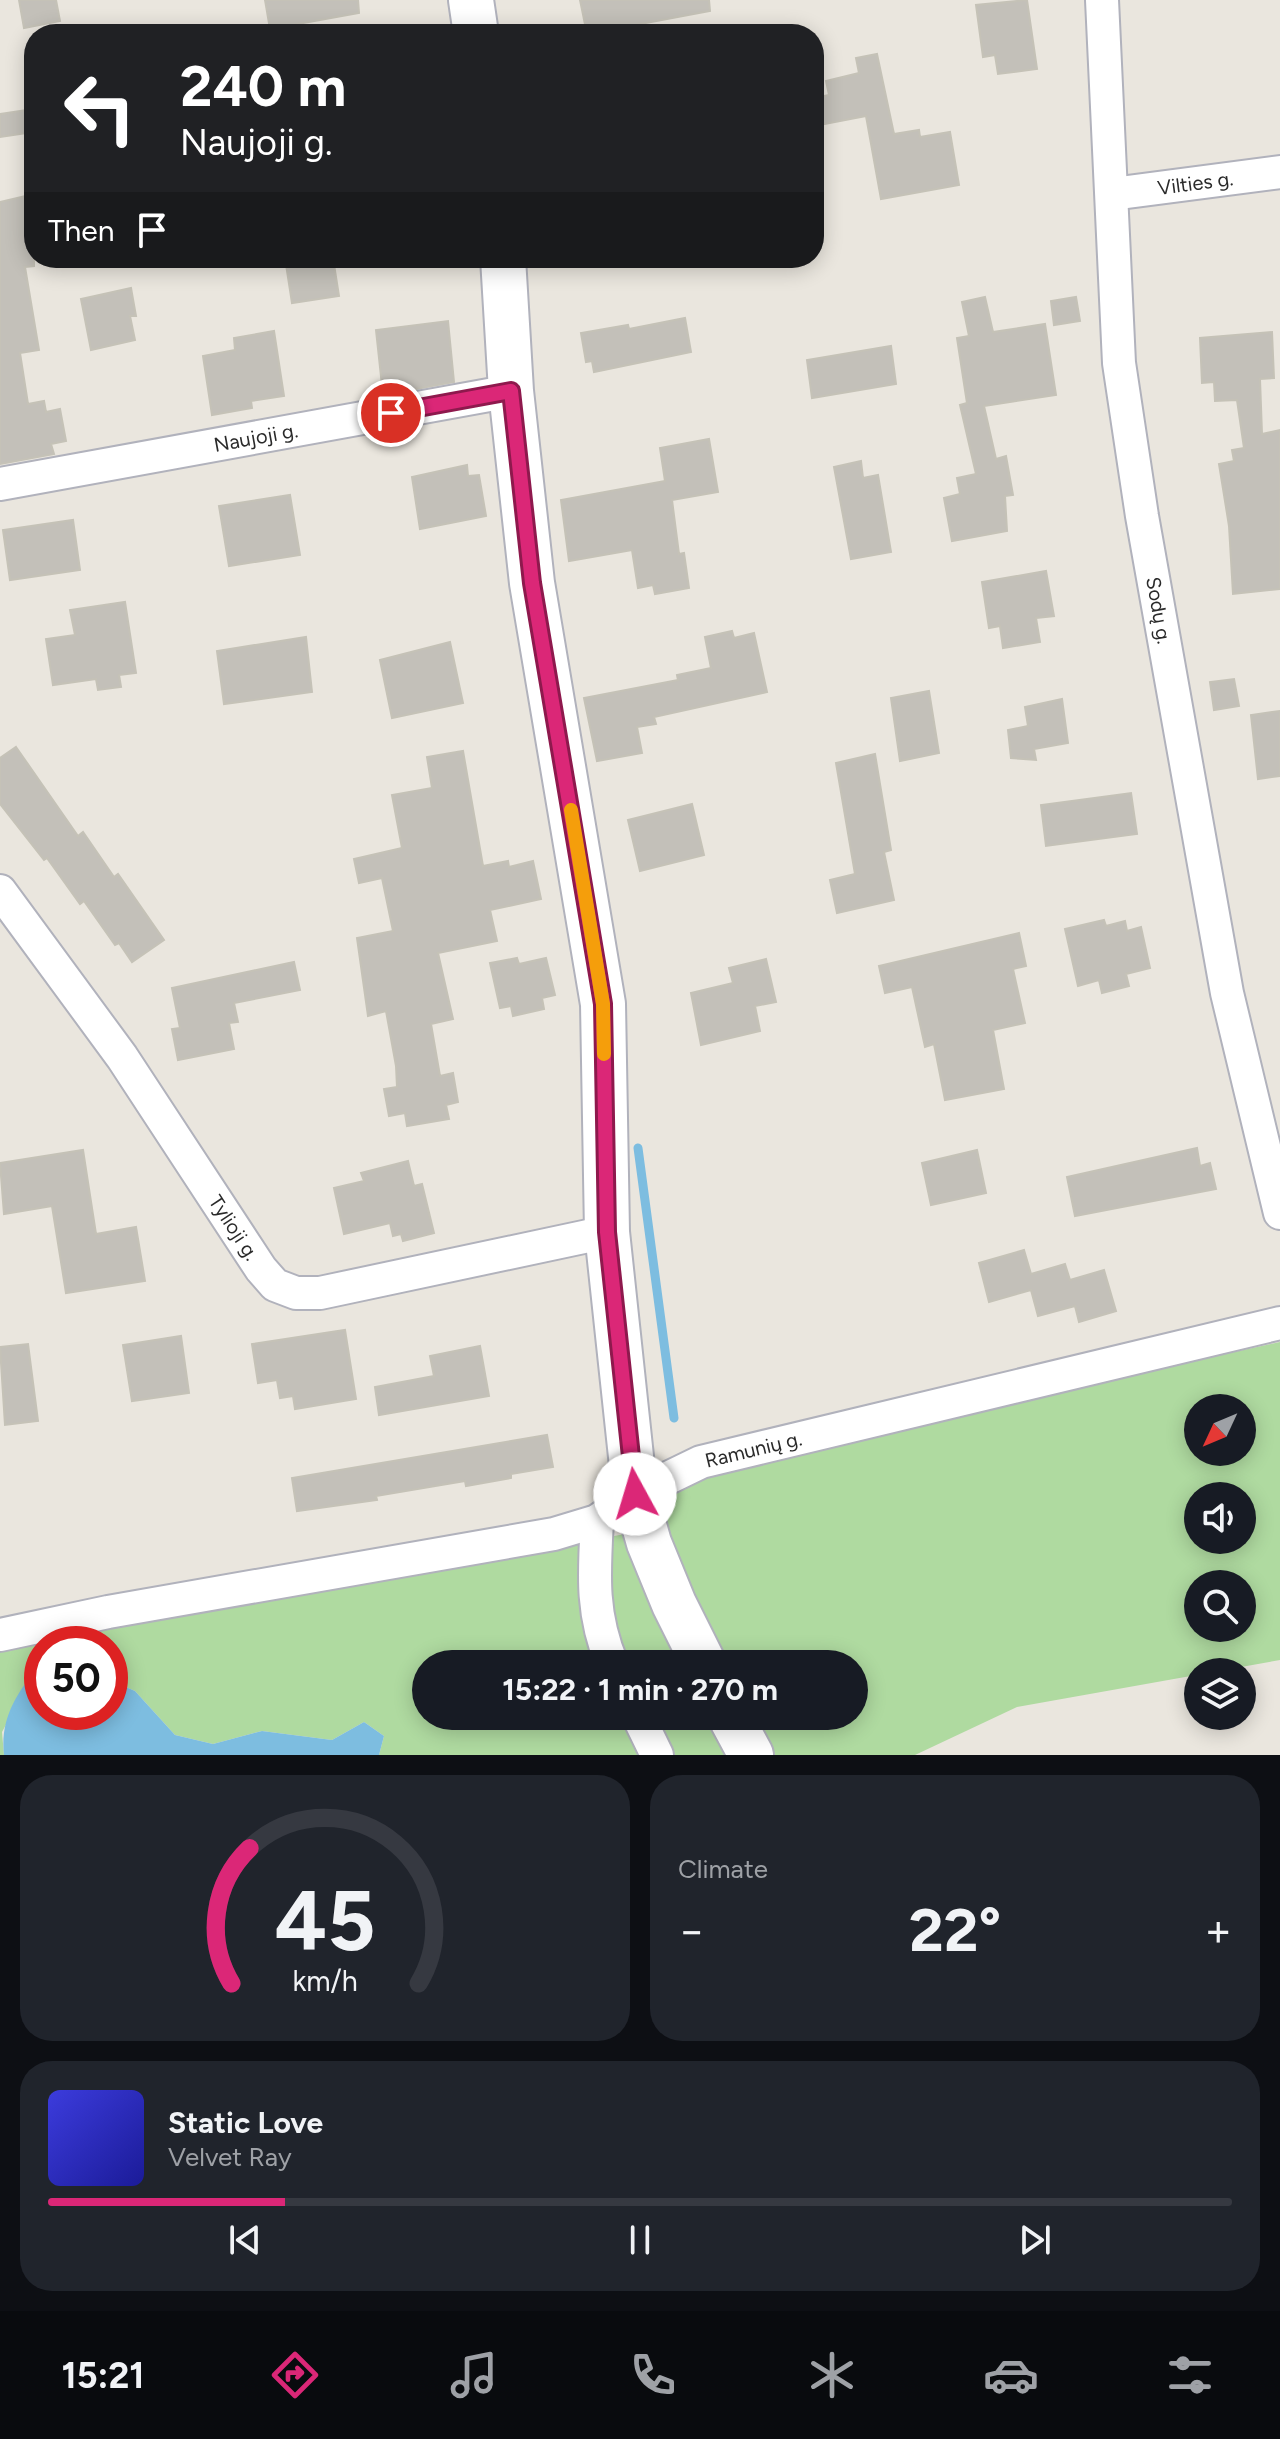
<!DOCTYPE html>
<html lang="en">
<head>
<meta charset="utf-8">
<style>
	:root { --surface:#171b24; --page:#20242c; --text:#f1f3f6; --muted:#9ea1a6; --line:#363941; --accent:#db2777 }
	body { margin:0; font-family:Figtree,sans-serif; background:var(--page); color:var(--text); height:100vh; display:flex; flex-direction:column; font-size:30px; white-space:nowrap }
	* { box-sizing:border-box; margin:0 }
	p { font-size:26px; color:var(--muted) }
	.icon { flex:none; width:44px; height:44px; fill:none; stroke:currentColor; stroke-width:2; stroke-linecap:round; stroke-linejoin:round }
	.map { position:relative; height:1755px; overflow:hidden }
	.drawer { display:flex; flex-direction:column; gap:20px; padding:20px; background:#0d0f14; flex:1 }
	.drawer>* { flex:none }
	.banner { position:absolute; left:24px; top:24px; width:800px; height:244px; border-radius:32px; box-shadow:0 4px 20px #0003; background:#202124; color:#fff; overflow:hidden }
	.needle { width:52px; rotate:226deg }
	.controls { position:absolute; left:1184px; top:1394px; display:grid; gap:16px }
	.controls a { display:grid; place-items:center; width:72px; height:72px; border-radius:50%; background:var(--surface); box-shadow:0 4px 20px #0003; font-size:40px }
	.speed { position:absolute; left:24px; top:1626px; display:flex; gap:16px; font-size:40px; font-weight:700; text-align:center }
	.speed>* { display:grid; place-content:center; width:104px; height:104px; border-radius:50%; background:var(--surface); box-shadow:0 4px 20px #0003; line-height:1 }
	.speed .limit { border:12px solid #d22; background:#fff; color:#111 }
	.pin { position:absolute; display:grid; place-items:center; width:68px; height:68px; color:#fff; margin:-34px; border:4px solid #fff; border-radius:50%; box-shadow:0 2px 8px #0007 }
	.me { position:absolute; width:88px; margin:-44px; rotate:354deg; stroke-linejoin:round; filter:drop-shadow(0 0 6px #0008) }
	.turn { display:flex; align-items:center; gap:28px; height:168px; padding:0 24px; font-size:36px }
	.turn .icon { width:104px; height:104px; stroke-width:2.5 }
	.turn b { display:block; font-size:56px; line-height:68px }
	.then { display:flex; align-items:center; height:76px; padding:0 24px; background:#0003; gap:16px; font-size:30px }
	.big { font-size:60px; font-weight:700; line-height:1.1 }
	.drawer .widget { flex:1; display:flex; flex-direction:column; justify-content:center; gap:12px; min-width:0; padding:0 28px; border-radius:32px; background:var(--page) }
	.drawer .dial { align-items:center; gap:0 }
	.dial svg { height:208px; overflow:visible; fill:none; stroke:var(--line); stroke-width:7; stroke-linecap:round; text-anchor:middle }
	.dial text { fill:var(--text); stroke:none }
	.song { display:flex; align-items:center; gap:24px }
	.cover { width:96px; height:96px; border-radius:12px; background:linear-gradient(135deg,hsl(240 70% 55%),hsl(240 70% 35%)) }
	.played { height:8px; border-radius:4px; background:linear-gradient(90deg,var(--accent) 20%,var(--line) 20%) }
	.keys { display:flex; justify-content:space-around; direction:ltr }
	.heat { display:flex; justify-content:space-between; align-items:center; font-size:44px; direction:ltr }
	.drawer .tiles { flex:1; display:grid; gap:20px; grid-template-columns:1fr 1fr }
	.widget:last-child { grid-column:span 2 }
	.trip { position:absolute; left:412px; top:1650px; width:456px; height:80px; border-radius:40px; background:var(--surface); box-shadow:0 4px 20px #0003; font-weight:700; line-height:80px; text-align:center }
	.menu { display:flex; height:128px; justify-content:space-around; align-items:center; background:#090b0e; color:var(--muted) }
	.menu .icon { width:56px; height:56px }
	.menu .on { color:var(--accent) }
	.menu b { font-size:36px; color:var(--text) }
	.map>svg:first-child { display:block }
	.green { fill:#afdaa0; fill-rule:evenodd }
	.water { fill:#7dbde0 }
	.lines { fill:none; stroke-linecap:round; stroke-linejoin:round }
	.stream { stroke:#7dbde0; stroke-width:9 }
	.building { fill:#c3c0b9; stroke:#c5c2b7; stroke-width:2 }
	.minor-casing { stroke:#b1b2bc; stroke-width:36 }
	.secondary-casing { stroke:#b1b2bc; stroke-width:48 }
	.minor { stroke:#fff; stroke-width:32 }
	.secondary { stroke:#fff; stroke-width:44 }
	.route-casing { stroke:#8e194d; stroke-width:20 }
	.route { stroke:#db2777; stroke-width:14 }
	.slow { stroke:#f59e0b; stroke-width:14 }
	.labels { text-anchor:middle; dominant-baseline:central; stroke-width:6; stroke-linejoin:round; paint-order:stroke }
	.street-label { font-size:20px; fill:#2a2a2a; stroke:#fff }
</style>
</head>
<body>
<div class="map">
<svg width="1280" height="1755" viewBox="0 0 1280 1755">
	<rect width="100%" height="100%" fill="#eae6de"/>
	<!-- green -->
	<g class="green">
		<path d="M 1280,1342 L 1280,1660 L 1017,1707 L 915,1755 L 768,1755 L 750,1716 L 854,1716 L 854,1664 L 725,1664 L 660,1525 L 657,1509 L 671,1492 L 687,1483 L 1014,1400 ZM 1198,1408 L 1242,1408 L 1242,1452 L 1198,1452 ZM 1198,1496 L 1242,1496 L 1242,1540 L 1198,1540 ZM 1198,1584 L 1242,1584 L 1242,1628 L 1198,1628 Z"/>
		<polygon points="631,1533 689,1664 426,1664 426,1716 714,1716 732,1755 379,1755 384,1736 364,1722 332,1740 262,1731 213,1744 175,1735 135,1691 110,1680 110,1644 42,1644 42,1669 37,1668 2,1732 4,1755 0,1755 0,1650 114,1623"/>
	</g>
	<!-- water -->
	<path class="water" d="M 38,1668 L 42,1669 L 42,1712 L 110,1712 L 110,1680 L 135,1691 L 175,1735 L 213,1744 L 262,1731 L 332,1740 L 364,1722 L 384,1736 L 379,1755 L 4,1755 C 0,1721 15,1694 38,1668 Z"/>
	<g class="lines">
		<!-- stream -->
		<polyline class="stream" points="638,1148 674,1418"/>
	</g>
	<!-- building -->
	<g class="building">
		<polygon points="19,0 56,0 60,21 24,28"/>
		<polygon points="265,0 358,0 359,13 270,29"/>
		<polygon points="580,0 709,0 710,11 587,34"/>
		<polygon points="1027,0 1037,69 998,74 995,55 983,57 976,5"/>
		<polygon points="877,54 894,134 919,130 920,137 950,132 959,185 881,199 866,116 814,126 814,98 829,95 826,81 859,73 856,58"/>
		<polygon points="34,109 34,132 0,137 0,114"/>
		<polygon points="34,194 34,266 25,267 39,350 20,353 28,404 44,401 46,412 60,409 66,441 51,444 54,454 0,464 0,202"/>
		<polygon points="285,258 333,258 339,296 292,303"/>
		<polygon points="131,288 136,316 130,316 135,340 91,350 81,299"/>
		<polygon points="985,297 993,332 1045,324 1056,395 984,406 996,459 1006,456 1013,495 1005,496 1007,531 952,541 944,498 960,494 957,478 976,474 960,405 967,403 957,338 969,336 962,302"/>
		<polygon points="1076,297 1080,321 1054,325 1051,301"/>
		<polygon points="685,318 691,352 594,372 592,361 586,362 581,333 628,325 629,329"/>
		<polygon points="448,321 454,382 383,395 376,330"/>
		<polygon points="274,331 284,396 251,401 252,408 212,415 203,356 235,350 234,338"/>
		<polygon points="1272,332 1274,378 1260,379 1262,434 1280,430 1280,589 1233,594 1229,526 1219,464 1234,461 1232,450 1244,448 1237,400 1215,401 1214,382 1202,383 1200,338"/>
		<polygon points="891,346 896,384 812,398 807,360"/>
		<polygon points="709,439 718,492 672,500 679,554 684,553 689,588 655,594 653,585 638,588 632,550 569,561 561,500 665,481 660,448"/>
		<polygon points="861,461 863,478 878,475 891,552 851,559 834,467"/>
		<polygon points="467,465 468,476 479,475 486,516 420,529 412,477"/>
		<polygon points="290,495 300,555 229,566 219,506"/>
		<polygon points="73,520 80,570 10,580 3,530"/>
		<polygon points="1046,571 1054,616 1036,618 1040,642 1003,648 1000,626 989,628 982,582"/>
		<polygon points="125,602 136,673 119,675 121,687 98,690 96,679 53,685 46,639 75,635 70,610"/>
		<polygon points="732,631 734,638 754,633 767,692 654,717 656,724 637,727 642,753 597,761 584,698 678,680 677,675 711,668 705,637"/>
		<polygon points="306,637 312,692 224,704 217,651"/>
		<polygon points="450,642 463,703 392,718 380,660"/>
		<polygon points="1234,679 1239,706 1214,710 1210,682"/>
		<polygon points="929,691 939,753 900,761 891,698"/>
		<polygon points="1062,699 1068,743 1034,749 1036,760 1011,758 1008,730 1028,726 1025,707"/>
		<polygon points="1280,711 1280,776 1258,779 1251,715"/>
		<polygon points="16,747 78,836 83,832 114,877 118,874 164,940 132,962 119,943 115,945 84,901 80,904 47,858 44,860 0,804 0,758"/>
		<polygon points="463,751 483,866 508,861 509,867 533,861 541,899 490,910 497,941 438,953 453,1019 431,1024 440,1076 453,1073 458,1102 446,1105 449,1119 407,1126 405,1113 389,1116 384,1089 397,1087 396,1066 386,1011 368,1016 357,938 393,931 382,878 359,883 354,859 402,848 392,795 432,788 427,757"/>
		<polygon points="875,754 891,850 884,852 894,900 837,913 830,880 855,874 836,763"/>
		<polygon points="1131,793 1137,834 1046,846 1041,805"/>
		<polygon points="692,804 704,855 640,871 628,820"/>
		<polygon points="1104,920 1106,926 1125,921 1127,931 1141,927 1150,968 1126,974 1129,986 1102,993 1099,980 1078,986 1065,929"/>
		<polygon points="1019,933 1026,966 1013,969 1025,1023 993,1030 1004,1089 945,1100 934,1044 925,1047 912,987 885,993 879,966"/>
		<polygon points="517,958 519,964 546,958 555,995 542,998 544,1009 513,1016 511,1006 500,1008 490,963"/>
		<polygon points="766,959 776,1002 755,1006 760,1031 701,1045 691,993 733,983 729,968"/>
		<polygon points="294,962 300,990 234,1003 238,1022 229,1023 234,1049 178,1060 172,1029 180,1028 172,988"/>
		<polygon points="1197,1148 1200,1166 1210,1163 1216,1189 1075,1216 1067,1177"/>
		<polygon points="83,1150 96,1234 136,1227 145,1281 66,1293 52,1206 4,1214 0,1163"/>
		<polygon points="977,1150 986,1193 931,1205 922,1163"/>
		<polygon points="408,1161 414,1186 422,1184 434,1233 403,1241 401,1234 393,1236 390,1223 344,1234 334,1188 364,1181 361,1173"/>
		<polygon points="1024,1250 1031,1274 1065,1264 1070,1280 1104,1270 1116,1311 1079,1322 1075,1306 1038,1316 1031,1290 989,1302 979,1263"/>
		<polygon points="345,1330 356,1399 295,1409 293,1396 280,1398 277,1380 258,1383 252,1344"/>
		<polygon points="181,1336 189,1393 132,1401 123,1345"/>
		<polygon points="28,1344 38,1421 5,1425 0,1347"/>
		<polygon points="480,1346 489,1396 379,1415 375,1387 434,1376 430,1356"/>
		<polygon points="547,1435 553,1467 511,1474 511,1478 466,1486 465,1481 376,1496 377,1500 297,1511 292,1478"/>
	</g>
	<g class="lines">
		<!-- minor casing -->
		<g class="minor-casing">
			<g id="minor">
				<path id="s1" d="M 1102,0 L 1119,363 L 1142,516 L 1227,993 L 1280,1213"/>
				<path id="s2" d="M 1112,194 L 1280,172"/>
				<path id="s3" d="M 0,484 L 511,391"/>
				<path id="s4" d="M 0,891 L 122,1057 L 261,1269 L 275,1285 L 296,1293 L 320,1293 L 607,1232"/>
				<path d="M 597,1521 C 594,1574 591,1614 612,1664"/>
				<path id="s5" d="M 0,1635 L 108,1612 L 554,1534 L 597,1521 L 635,1494 L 701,1462 L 1280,1323"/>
				<polyline points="638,1716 657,1755"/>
			</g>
		</g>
		<!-- secondary casing -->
		<g class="secondary-casing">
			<g id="secondary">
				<polyline points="471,0 476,34"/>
				<polyline points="503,258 511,391 532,583 603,1004 607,1232 635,1494 649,1543 674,1604 704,1664"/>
				<polyline points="730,1716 751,1755"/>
			</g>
		</g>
		<!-- minor -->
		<use href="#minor" class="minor"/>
		<!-- secondary -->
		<use href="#secondary" class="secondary"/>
	</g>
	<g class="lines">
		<!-- route casing -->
		<g class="route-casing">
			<polyline id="route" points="391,413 511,391 532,583 603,1004 607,1232 635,1494"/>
		</g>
		<!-- route -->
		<use href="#route" class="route"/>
		<!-- slow -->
		<polyline class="slow" points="571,810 603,1004 604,1054"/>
	</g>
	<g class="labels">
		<!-- street labels -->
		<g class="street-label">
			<text stroke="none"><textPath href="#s2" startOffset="84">Vilties g.</textPath></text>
			<text stroke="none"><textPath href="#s3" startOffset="260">Naujoji g.</textPath></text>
			<text stroke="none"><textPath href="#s1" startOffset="614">Sodų g.</textPath></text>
			<text stroke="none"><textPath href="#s4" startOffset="410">Tylioji g.</textPath></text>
			<text stroke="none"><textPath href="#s5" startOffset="782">Ramunių g.</textPath></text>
		</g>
	</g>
</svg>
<div class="controls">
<a><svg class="needle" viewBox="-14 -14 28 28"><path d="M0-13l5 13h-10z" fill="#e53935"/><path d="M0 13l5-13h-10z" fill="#9ea1a6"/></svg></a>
<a><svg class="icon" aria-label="sound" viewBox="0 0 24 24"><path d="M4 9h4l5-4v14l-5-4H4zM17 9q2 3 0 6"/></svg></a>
<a><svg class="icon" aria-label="search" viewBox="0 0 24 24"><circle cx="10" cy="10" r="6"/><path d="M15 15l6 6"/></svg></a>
<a><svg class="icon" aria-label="layers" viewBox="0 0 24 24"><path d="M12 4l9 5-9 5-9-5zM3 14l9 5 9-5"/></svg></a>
</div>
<div class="speed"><div class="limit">50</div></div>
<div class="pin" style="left:391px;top:413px;background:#d93025"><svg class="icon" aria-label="arrive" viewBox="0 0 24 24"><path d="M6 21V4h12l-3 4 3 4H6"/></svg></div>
<svg class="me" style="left:635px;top:1494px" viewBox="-20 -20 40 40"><circle r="19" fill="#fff"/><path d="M0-13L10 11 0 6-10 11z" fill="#db2777"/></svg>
<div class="trip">15:22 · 1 min · 270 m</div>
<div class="banner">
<div class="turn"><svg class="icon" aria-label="left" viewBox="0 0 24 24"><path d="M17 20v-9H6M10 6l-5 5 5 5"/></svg><div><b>240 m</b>Naujoji g.</div></div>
<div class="then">Then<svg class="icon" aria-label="arrive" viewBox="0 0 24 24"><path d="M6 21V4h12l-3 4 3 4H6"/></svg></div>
</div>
</div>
<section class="drawer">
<div class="tiles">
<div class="widget dial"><svg viewBox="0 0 100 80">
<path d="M14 69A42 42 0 1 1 86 69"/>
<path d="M14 69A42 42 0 0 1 21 17" stroke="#db2777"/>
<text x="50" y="56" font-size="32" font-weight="700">45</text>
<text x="50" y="72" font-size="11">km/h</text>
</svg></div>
<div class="widget"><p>Climate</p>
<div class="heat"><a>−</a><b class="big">22°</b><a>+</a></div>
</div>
<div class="widget">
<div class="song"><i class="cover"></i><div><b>Static Love</b><p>Velvet Ray</p></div></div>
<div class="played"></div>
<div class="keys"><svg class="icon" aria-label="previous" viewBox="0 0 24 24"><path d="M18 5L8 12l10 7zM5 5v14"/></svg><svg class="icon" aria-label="pause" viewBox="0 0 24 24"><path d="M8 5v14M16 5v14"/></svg><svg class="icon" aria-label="next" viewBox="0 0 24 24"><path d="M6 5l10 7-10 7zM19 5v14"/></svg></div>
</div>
</div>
</section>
<nav class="menu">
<b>15:21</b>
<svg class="icon on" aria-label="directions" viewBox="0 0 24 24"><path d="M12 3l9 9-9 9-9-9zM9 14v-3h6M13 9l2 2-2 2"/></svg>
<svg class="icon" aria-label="music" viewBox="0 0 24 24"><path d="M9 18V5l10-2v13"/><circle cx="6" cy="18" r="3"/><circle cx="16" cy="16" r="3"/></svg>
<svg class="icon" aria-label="phone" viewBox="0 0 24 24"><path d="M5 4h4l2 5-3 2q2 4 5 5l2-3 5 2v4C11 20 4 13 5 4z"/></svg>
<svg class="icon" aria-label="climate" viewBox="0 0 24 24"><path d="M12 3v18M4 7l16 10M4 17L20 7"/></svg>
<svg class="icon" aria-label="car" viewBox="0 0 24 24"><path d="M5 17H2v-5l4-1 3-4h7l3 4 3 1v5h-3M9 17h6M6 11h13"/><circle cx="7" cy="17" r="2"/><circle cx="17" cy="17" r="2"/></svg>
<svg class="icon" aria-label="filters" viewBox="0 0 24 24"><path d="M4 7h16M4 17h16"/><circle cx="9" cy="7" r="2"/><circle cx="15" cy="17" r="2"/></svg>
</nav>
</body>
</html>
